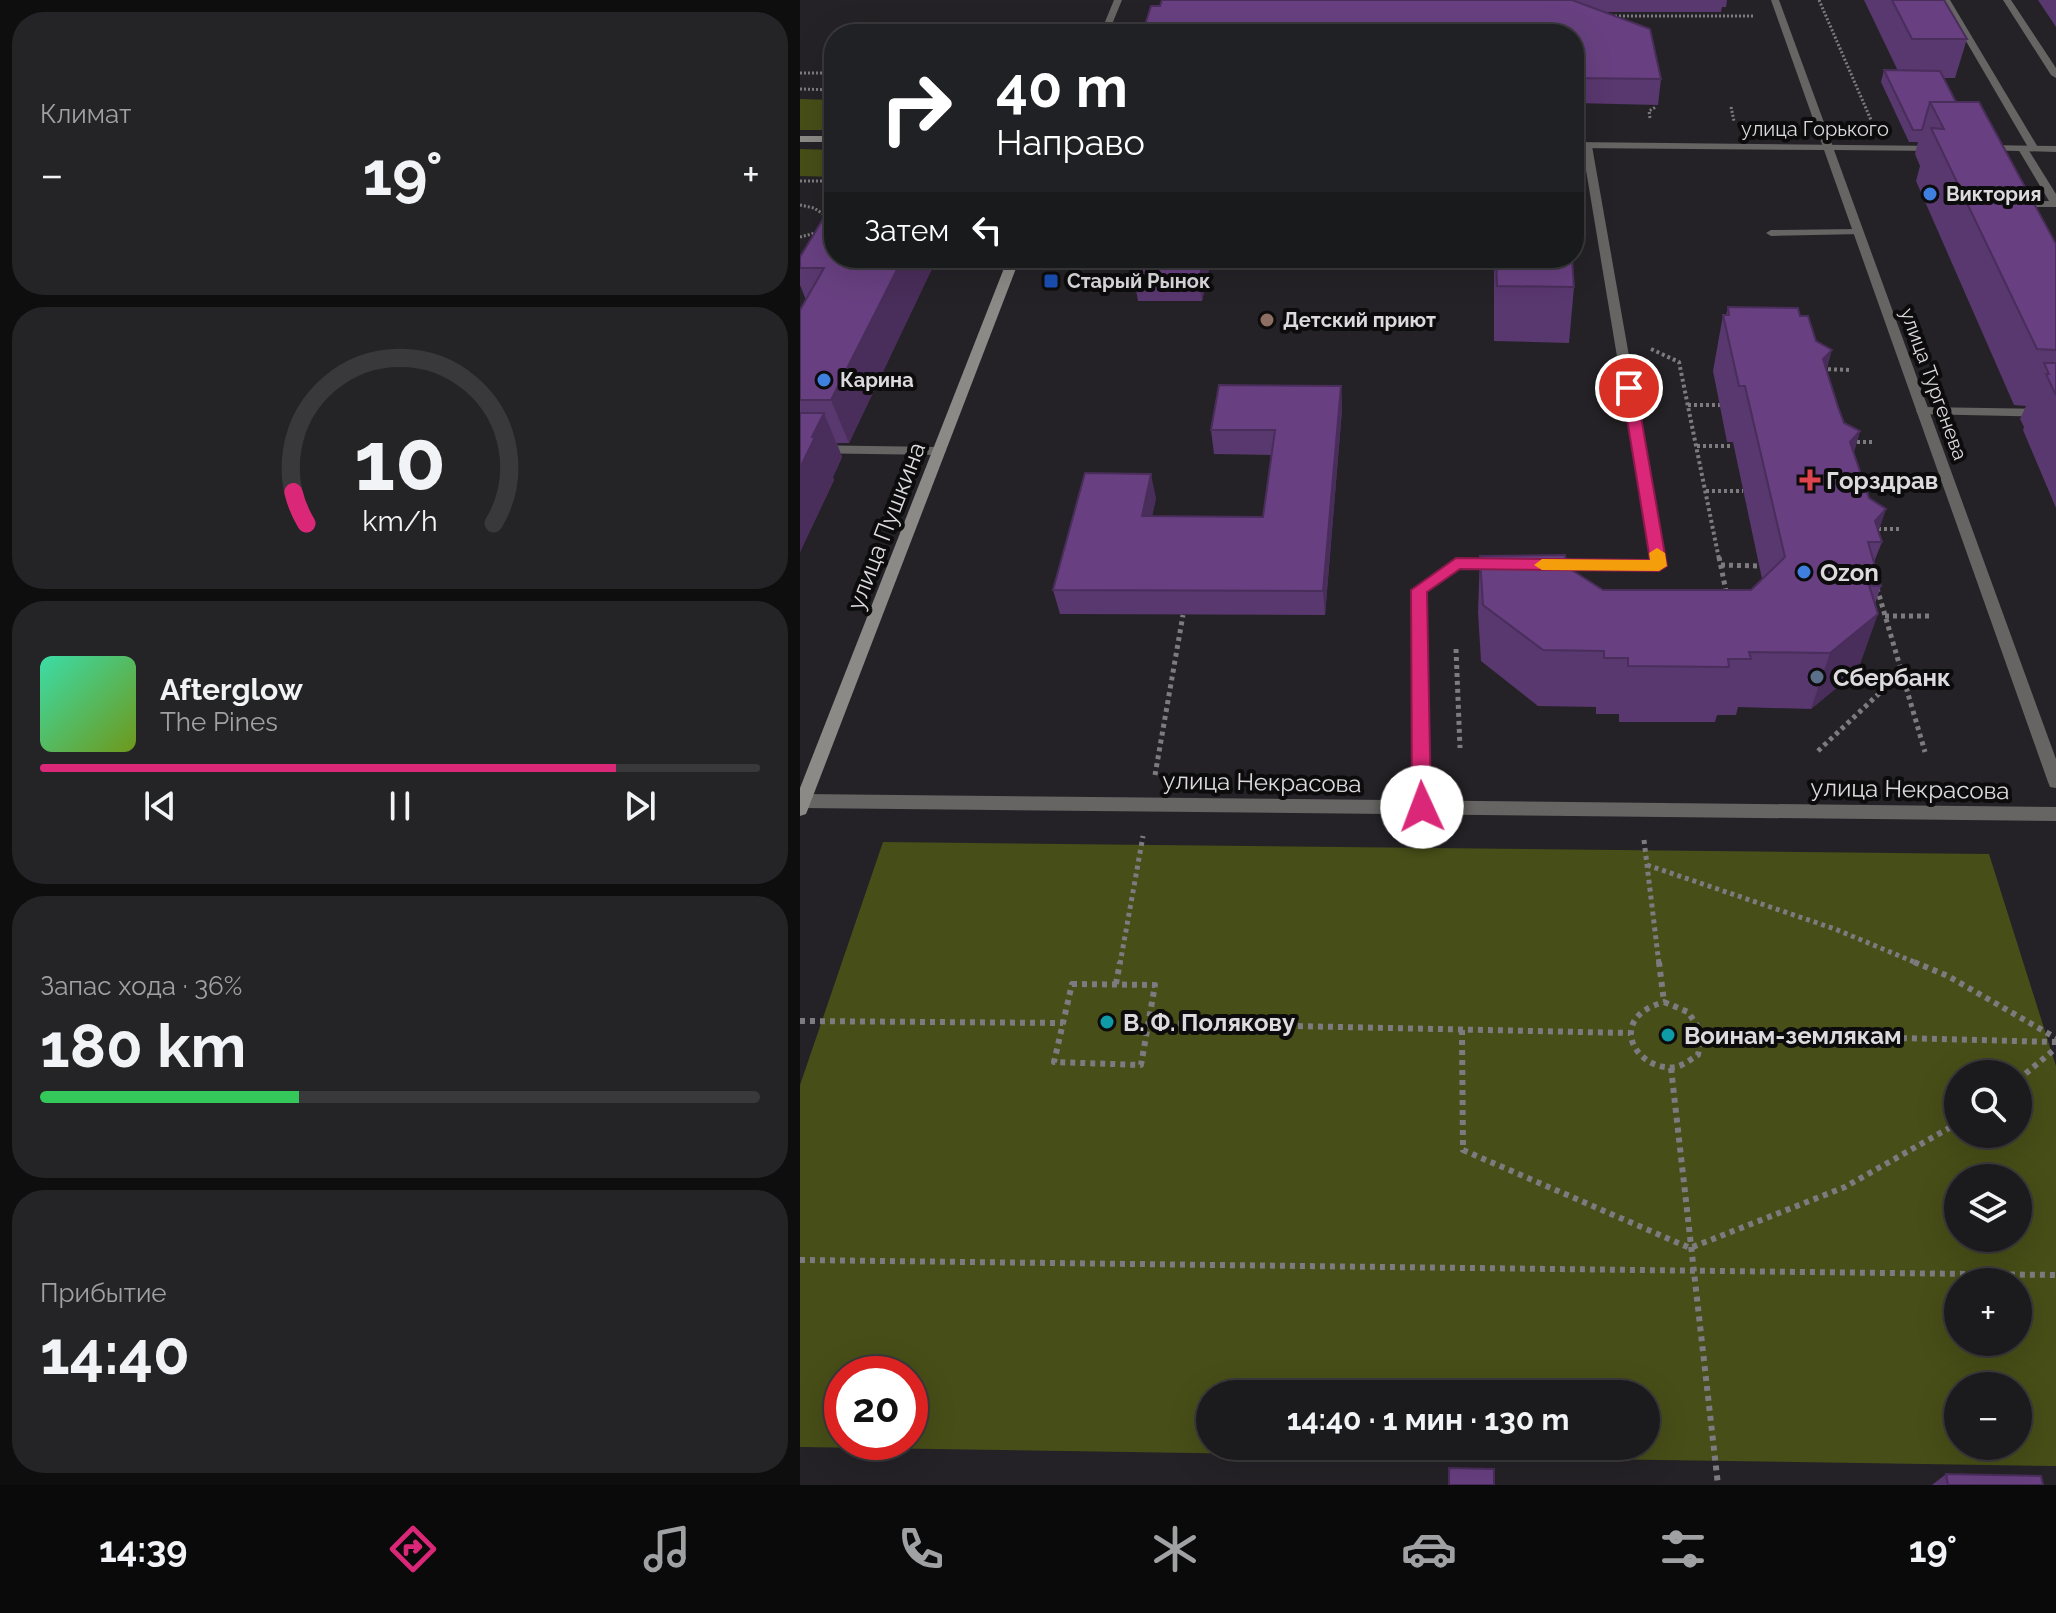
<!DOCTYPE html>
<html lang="ru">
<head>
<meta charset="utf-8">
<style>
	:root { --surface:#1b1a1c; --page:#242325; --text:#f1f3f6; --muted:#a0a1a3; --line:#39383b; --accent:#db2777 }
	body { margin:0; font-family:Raleway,sans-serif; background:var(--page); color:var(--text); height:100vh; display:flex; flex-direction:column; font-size:30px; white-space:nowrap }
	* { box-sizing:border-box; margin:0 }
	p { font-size:26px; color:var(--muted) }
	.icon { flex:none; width:44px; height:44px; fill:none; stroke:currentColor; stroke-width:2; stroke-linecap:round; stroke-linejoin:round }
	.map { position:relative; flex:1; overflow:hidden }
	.side { display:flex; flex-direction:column; gap:12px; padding:12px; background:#0f0e0f; width:800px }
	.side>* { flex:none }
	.guide { position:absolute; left:24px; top:24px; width:760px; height:244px; border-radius:32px; box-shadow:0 8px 32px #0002,0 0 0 2px var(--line); background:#202124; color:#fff; overflow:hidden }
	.tools { position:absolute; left:1144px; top:1060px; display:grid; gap:16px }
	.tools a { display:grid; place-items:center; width:88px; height:88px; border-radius:50%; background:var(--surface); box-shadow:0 8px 32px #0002,0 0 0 2px var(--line); font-size:40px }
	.speed { position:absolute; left:24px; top:1356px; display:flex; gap:16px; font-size:40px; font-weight:700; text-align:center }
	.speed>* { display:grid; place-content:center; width:104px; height:104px; border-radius:50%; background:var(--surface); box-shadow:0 8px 32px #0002,0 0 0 2px var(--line); line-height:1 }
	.speed .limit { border:12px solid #d22; background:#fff; color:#111 }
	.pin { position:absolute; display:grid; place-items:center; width:68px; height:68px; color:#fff; margin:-34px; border:4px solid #fff; border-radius:50%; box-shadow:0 2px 8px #0007 }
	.me { position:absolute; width:88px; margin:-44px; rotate:358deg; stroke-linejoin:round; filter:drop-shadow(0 0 6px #0008) }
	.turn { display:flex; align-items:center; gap:28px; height:168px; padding:0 40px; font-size:36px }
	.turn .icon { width:104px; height:104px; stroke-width:2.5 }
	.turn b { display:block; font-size:56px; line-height:68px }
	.then { display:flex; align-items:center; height:76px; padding:0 40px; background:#0003; gap:16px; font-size:30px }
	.big { font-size:60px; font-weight:700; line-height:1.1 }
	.side .card { flex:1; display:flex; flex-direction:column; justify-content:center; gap:12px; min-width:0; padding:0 28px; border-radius:32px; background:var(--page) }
	.side .dial { align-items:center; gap:0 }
	.dial svg { height:208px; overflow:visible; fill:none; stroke:var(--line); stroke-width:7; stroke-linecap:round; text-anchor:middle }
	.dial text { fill:var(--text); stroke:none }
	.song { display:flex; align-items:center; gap:24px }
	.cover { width:96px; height:96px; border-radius:12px; background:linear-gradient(135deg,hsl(160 70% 55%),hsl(80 70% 35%)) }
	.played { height:8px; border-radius:4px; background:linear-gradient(90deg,var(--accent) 80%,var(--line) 80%) }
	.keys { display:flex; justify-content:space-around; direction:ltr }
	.heat { display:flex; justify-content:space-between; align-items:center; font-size:44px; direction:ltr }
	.charge { height:12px; border-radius:6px; background:linear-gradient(90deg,#34c759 36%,var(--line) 0) }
	.trip { position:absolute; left:396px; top:1380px; width:464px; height:80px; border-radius:40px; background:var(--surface); box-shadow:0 8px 32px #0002,0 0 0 2px var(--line); font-weight:700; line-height:80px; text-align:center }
	.tab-bar { display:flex; height:128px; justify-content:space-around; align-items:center; background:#0b0a0b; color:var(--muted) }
	.tab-bar .icon { width:56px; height:56px }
	.tab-bar .active { color:var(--accent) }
	.tab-bar b { font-size:36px; color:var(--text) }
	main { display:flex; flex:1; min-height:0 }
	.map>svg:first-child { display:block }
	.green { fill:#474e17; fill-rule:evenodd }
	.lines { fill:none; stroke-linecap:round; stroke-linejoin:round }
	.path-far3 { stroke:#7d7b7f; stroke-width:3; stroke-dasharray:2 2; stroke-linecap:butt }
	.path-far2 { stroke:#7d7b7f; stroke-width:4; stroke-dasharray:3 3; stroke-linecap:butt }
	.path-far1 { stroke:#7d7b7f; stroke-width:5; stroke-dasharray:4 4; stroke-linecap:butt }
	.path { stroke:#7d7b7f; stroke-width:6; stroke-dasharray:5 5; stroke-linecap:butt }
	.service { fill:#666563; fill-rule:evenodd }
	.minor { fill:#666563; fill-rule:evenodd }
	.tertiary { fill:#666563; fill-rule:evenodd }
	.secondary { fill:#8c8a87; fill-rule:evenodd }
	.wall { fill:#59376f }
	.shaded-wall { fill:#492d5a }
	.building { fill:#684081; stroke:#492d5a; stroke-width:2 }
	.route { fill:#db2777; stroke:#8e194d; stroke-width:2 }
	.slow { fill:#f59e0b }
	.shop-dot { fill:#3f7fe0; stroke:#0d0c0d; stroke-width:3 }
	.transit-dot { fill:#1a4fb4; stroke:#0d0c0d; stroke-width:3 }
	.education-dot { fill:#8d6e63; stroke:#0d0c0d; stroke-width:3 }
	.health-dot { fill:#e0444e; stroke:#0d0c0d; stroke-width:3 }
	.service-dot { fill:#5c6f8a; stroke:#0d0c0d; stroke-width:3 }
	.culture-dot { fill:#0f9aa8; stroke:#0d0c0d; stroke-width:3 }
	.labels { text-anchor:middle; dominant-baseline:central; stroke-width:8; stroke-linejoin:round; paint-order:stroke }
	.far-street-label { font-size:20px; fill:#dcdadd; stroke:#0d0c0d }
	.far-poi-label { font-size:20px; font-weight:bold; fill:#dcdadd; stroke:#0d0c0d; text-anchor:start }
	.poi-label { font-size:24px; font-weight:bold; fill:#dcdadd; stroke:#0d0c0d; text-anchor:start }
	.street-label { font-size:24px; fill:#dcdadd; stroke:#0d0c0d }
</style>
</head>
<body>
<main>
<section class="side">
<div class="card"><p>Климат</p>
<div class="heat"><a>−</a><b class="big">19°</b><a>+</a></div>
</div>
<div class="card dial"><svg viewBox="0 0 100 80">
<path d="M14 69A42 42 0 1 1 86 69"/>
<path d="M14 69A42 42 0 0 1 9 57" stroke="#db2777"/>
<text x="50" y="56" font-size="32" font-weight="700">10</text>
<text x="50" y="72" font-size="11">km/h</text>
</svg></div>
<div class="card">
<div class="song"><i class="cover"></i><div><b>Afterglow</b><p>The Pines</p></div></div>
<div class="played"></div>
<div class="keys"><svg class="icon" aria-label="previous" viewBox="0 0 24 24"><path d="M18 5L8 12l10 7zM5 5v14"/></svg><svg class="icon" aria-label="pause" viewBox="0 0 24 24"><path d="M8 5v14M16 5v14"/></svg><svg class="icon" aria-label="next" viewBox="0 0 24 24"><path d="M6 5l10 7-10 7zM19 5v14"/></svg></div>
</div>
<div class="card"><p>Запас хода · 36%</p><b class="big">180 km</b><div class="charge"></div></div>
<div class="card"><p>Прибытие</p><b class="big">14:40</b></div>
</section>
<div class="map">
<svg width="1256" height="1485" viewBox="0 0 1256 1485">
	<rect width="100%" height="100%" fill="#242226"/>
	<!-- green -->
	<g class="green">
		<polygon points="0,99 34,100 34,130 0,130"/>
		<polygon points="0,149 34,150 34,177 0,176"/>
		<path d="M 83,842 L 1189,854 L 1256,1066 L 1256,1466 L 0,1447 L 0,1085 ZM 1218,1074 L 1218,1134 L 1158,1134 L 1158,1074 ZM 1218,1178 L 1218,1238 L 1158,1238 L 1158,1178 ZM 1218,1282 L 1218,1342 L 1158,1342 L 1158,1282 ZM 110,1374 L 110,1442 L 42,1442 L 42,1374 ZM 1218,1386 L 1218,1446 L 1158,1446 L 1158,1386 ZM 846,1394 L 846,1446 L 410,1446 L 410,1394 Z"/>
	</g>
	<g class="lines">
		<!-- path-far3 -->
		<g class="path-far3">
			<polyline points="1019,0 1071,120"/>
			<polyline points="807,16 953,16"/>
			<polyline points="0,73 34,73"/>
			<polyline points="0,89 34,90"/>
			<polyline points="931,107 934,121"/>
			<polyline points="850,118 849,111 856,107"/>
			<polyline points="0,181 34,181"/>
			<polyline points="0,205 14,208 34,221"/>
			<polyline points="0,237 34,228"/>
		</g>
		<!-- path-far2 -->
		<g class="path-far2">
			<polyline points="851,349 879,362 919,559"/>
			<polyline points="1022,369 1051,370"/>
			<polyline points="888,405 925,405"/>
			<polyline points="1051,442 1074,442"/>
			<polyline points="897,446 933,446"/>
			<polyline points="906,491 943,491"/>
			<polyline points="1072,529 1102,529"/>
		</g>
		<!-- path-far1 -->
		<g class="path-far1">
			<polyline points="919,557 927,596"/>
			<polyline points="921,565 960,566"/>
			<polyline points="1077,588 1125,752"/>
			<polyline points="1085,616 1129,616"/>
			<polyline points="656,649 660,748"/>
			<polyline points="1018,751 1102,672"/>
			<polyline points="355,775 383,615"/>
			<polyline points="844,840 859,964"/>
			<polyline points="847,865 1035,929 1119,964"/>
			<polyline points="320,964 343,836"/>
		</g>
		<!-- path -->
		<g class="path">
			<polyline points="859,962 864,1002"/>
			<polyline points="1114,962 1148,976 1256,1038"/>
			<polygon points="272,984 355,985 341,1065 254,1062"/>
			<polyline points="316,984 320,962"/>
			<path d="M 864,1002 L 888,1012 L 902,1033 L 898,1055 C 891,1059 884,1065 876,1067 C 838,1073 803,1019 864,1002 Z"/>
			<polyline points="0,1021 263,1023"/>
			<polyline points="348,1023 830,1033"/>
			<polyline points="662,1030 663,1150 890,1248 1045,1187 1158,1123"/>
			<polyline points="902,1033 1256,1042"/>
			<polyline points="871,1068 918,1485"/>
			<polyline points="1218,1080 1256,1048"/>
			<polyline points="0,1260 1256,1275"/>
		</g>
		<!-- service -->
		<g class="service">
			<polygon points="1142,0 1150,0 1239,149 1238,151 1229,149"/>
			<polygon points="1203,0 1211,0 1256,68 1256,78 1251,75"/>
			<polygon points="787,143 792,146 866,566 859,571 747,570 740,565 747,560 851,561 782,146"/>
			<polygon points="1223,146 1228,149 1256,194 1256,207 1214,207 1209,204 1214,201 1249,201 1218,149"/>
			<polygon points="1058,229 1062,230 1062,234 971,236 966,233 971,230"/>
			<polygon points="1122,407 1256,409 1256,417 1118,414 1116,411"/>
			<polygon points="0,445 139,447 146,451 139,455 0,453"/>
			<polygon points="656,559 700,559 707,564 700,569 659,569 626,592 630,807 628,812 616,812 614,807 612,590"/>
		</g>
		<!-- minor -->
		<g class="minor">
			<polygon points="971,0 979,0 1033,147 1032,149 1023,147"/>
			<polygon points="3,794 1256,807 1256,821 3,808 0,807 0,795"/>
		</g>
		<!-- tertiary -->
		<g class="tertiary">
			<polygon points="314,0 322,0 308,34 300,34"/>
			<polygon points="774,142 1142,146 1143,148 1138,151 1034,150 1256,759 1256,788 1250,787 1248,782 1024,150 774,148"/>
			<polygon points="1186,145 1256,146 1256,152 1182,150 1181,148"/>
		</g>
		<!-- secondary -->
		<g class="secondary">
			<rect x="0" y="136" width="34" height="6"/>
			<polygon points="208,258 220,258 8,809 6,814 0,816 0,788"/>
		</g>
	</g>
	<!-- wall -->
	<g class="wall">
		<polygon points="362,0 927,0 926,7 922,7 921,12 804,12 861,79 858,105 774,103 774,34 360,6"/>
		<polygon points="1064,0 1144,0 1167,39 1155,78 1143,78 1156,102 1256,244 1256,508 1223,430 1224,427 1220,419 1226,406 1214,405 1116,181 1120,166 1115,154 1118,142 1109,142 1081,82 1084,70 1098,71"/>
		<polygon points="1238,0 1256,0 1256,27"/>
		<polygon points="0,257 137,258 49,443 37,443 42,457 33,477 34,480 0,552 0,310 6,300 0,285"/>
		<polygon points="340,258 598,258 597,260 411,259 402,301 338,301 334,279"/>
		<polygon points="694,258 772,258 774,287 769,343 694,341"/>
		<polygon points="928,307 1000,316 1027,371 1044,423 1060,431 1054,452 1069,498 1086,509 1078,531 1082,542 1074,562 1081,586 1075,604 1058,670 1011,709 938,707 936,715 917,715 915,722 819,722 819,714 796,714 796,707 738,706 681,661 678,612 680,556 767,567 803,590 951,590 962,579 933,442 927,442 913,371 923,315 926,315"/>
		<polygon points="541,386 542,410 525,615 260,614 253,590 356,498 352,516 463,517 471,455 414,454 411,430"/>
		<polygon points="1146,1474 1243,1485 1132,1485"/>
	</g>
	<!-- shaded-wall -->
	<g class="shaded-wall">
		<polygon points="103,258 137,258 49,443 31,400"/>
		<polygon points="404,258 411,258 411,259 402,301 399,280"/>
		<polygon points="1032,350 1017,406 1023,359"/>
		<polygon points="541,386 542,410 525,615 523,591"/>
		<polygon points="24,413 42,457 33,477 34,480 0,552 0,468 12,437"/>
		<polygon points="1060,431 1043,488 1050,442"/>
		<polygon points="351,474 356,498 347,540 342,516"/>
		<polygon points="1086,509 1075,542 1075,521"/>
		<polygon points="1078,614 1058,670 1011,709 1030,653"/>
	</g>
	<!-- building -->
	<g class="building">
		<polygon points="362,0 772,0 850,29 861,79 774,78 774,34 342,34 351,6 360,6"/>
		<polygon points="1092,0 1144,0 1167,39 1112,39"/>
		<polygon points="1084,70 1140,71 1156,102 1130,102 1122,130 1113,130"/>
		<polygon points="1130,102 1179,102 1256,244 1256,350 1237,349 1131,128 1144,129"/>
		<polygon points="34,201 34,258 103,258 31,400 0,400 0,310 24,268 0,268 0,257"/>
		<polygon points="340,258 404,258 399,280 334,279"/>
		<polygon points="696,258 772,258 774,287 697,286"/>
		<polygon points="928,307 998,308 1000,316 1008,316 1016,341 1032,350 1023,359 1038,407 1044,423 1060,431 1050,442 1069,498 1086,509 1075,521 1082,542 1068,542 1081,586 1069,585 1078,614 1030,653 949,652 951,659 928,659 929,667 828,666 828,658 804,658 804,651 743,650 683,605 680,556 765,555 767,567 803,590 951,590 985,557 945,386 939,386 923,315 929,315"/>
		<polygon points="1244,363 1256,363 1256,395 1246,374 1249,374"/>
		<polygon points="419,385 541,386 523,591 253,590 285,473 351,474 342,516 463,517 475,430 411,430"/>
		<polygon points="0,413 24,413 12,437 15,437 0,468"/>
		<polygon points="649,1468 694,1469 694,1485 649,1485"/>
		<polygon points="1146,1474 1241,1476 1243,1485 1148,1485"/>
	</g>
	<!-- route -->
	<polygon class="route" points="829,384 836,388 867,566 859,571 660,569 627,592 631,807 628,813 615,813 612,807 611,590 656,558 850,560 822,388"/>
	<!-- slow -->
	<polygon class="slow" points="857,548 865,553 867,566 859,571 742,570 734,565 742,559 850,560 849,553"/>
	<!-- markers -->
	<g class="shop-dot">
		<circle cx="1130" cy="194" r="8"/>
		<circle cx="24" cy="380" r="8"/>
		<circle cx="1004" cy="572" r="8"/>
	</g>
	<rect class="transit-dot" x="243" y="273" width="16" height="16" rx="4"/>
	<circle class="education-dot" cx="467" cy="320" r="8"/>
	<path class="health-dot" d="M1006 468h8v8h8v8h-8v8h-8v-8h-8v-8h8z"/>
	<circle class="service-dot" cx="1017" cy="677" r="8"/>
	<g class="culture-dot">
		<circle cx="307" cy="1022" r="8"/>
		<circle cx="868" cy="1035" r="8"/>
	</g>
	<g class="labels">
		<!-- far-street labels -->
		<g class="far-street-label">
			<text x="1015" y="129">улица Горького</text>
			<text transform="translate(1134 384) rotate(70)">улица Тургенева</text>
		</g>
		<!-- far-poi labels -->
		<g class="far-poi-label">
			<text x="1146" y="194">Виктория</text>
			<text x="267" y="281">Старый Рынок</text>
			<text x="483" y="320">Детский приют</text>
			<text x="40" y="380">Карина</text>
		</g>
		<!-- poi labels -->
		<g class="poi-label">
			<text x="1026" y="480">Горздрав</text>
			<text x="1020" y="572">Ozon</text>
			<text x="1033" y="677">Сбербанк</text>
			<text x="323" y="1022">В. Ф. Полякову</text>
			<text x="884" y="1035">Воинам-землякам</text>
		</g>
		<!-- street labels -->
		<g class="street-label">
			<text transform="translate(86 526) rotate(-69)">улица Пушкина</text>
			<text transform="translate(462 782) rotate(1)">улица Некрасова</text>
			<text transform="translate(1110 789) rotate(1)">улица Некрасова</text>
		</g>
	</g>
</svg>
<div class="tools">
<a><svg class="icon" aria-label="search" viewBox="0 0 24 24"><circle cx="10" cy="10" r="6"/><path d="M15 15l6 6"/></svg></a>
<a><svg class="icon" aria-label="layers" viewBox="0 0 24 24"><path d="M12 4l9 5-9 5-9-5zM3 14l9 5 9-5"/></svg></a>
<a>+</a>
<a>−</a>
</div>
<div class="speed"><div class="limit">20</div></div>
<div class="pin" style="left:829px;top:388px;background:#d93025"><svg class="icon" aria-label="arrive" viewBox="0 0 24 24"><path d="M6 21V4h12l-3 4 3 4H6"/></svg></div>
<svg class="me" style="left:622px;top:807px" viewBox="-20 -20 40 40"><circle r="19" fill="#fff"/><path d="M0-13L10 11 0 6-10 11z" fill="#db2777"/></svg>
<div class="trip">14:40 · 1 мин · 130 m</div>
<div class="guide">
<div class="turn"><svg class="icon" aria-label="right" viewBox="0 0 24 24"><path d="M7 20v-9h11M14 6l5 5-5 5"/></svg><div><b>40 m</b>Направо</div></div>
<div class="then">Затем<svg class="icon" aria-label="left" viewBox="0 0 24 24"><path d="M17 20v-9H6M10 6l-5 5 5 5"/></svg></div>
</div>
</div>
</main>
<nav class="tab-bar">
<b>14:39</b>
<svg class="icon active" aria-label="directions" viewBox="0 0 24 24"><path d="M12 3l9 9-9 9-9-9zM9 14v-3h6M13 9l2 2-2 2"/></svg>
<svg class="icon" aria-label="music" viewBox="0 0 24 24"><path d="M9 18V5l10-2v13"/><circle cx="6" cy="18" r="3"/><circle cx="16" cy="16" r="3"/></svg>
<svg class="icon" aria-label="phone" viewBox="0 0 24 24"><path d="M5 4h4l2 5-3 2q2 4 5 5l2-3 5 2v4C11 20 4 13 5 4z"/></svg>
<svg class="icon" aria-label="climate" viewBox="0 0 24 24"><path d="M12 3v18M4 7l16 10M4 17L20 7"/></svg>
<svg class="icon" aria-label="car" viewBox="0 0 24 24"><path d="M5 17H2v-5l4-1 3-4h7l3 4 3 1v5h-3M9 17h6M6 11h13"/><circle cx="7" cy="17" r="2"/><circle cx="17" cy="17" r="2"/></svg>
<svg class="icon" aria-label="filters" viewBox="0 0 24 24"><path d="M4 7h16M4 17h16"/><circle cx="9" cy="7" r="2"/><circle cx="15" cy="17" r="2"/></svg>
<b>19°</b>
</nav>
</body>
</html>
